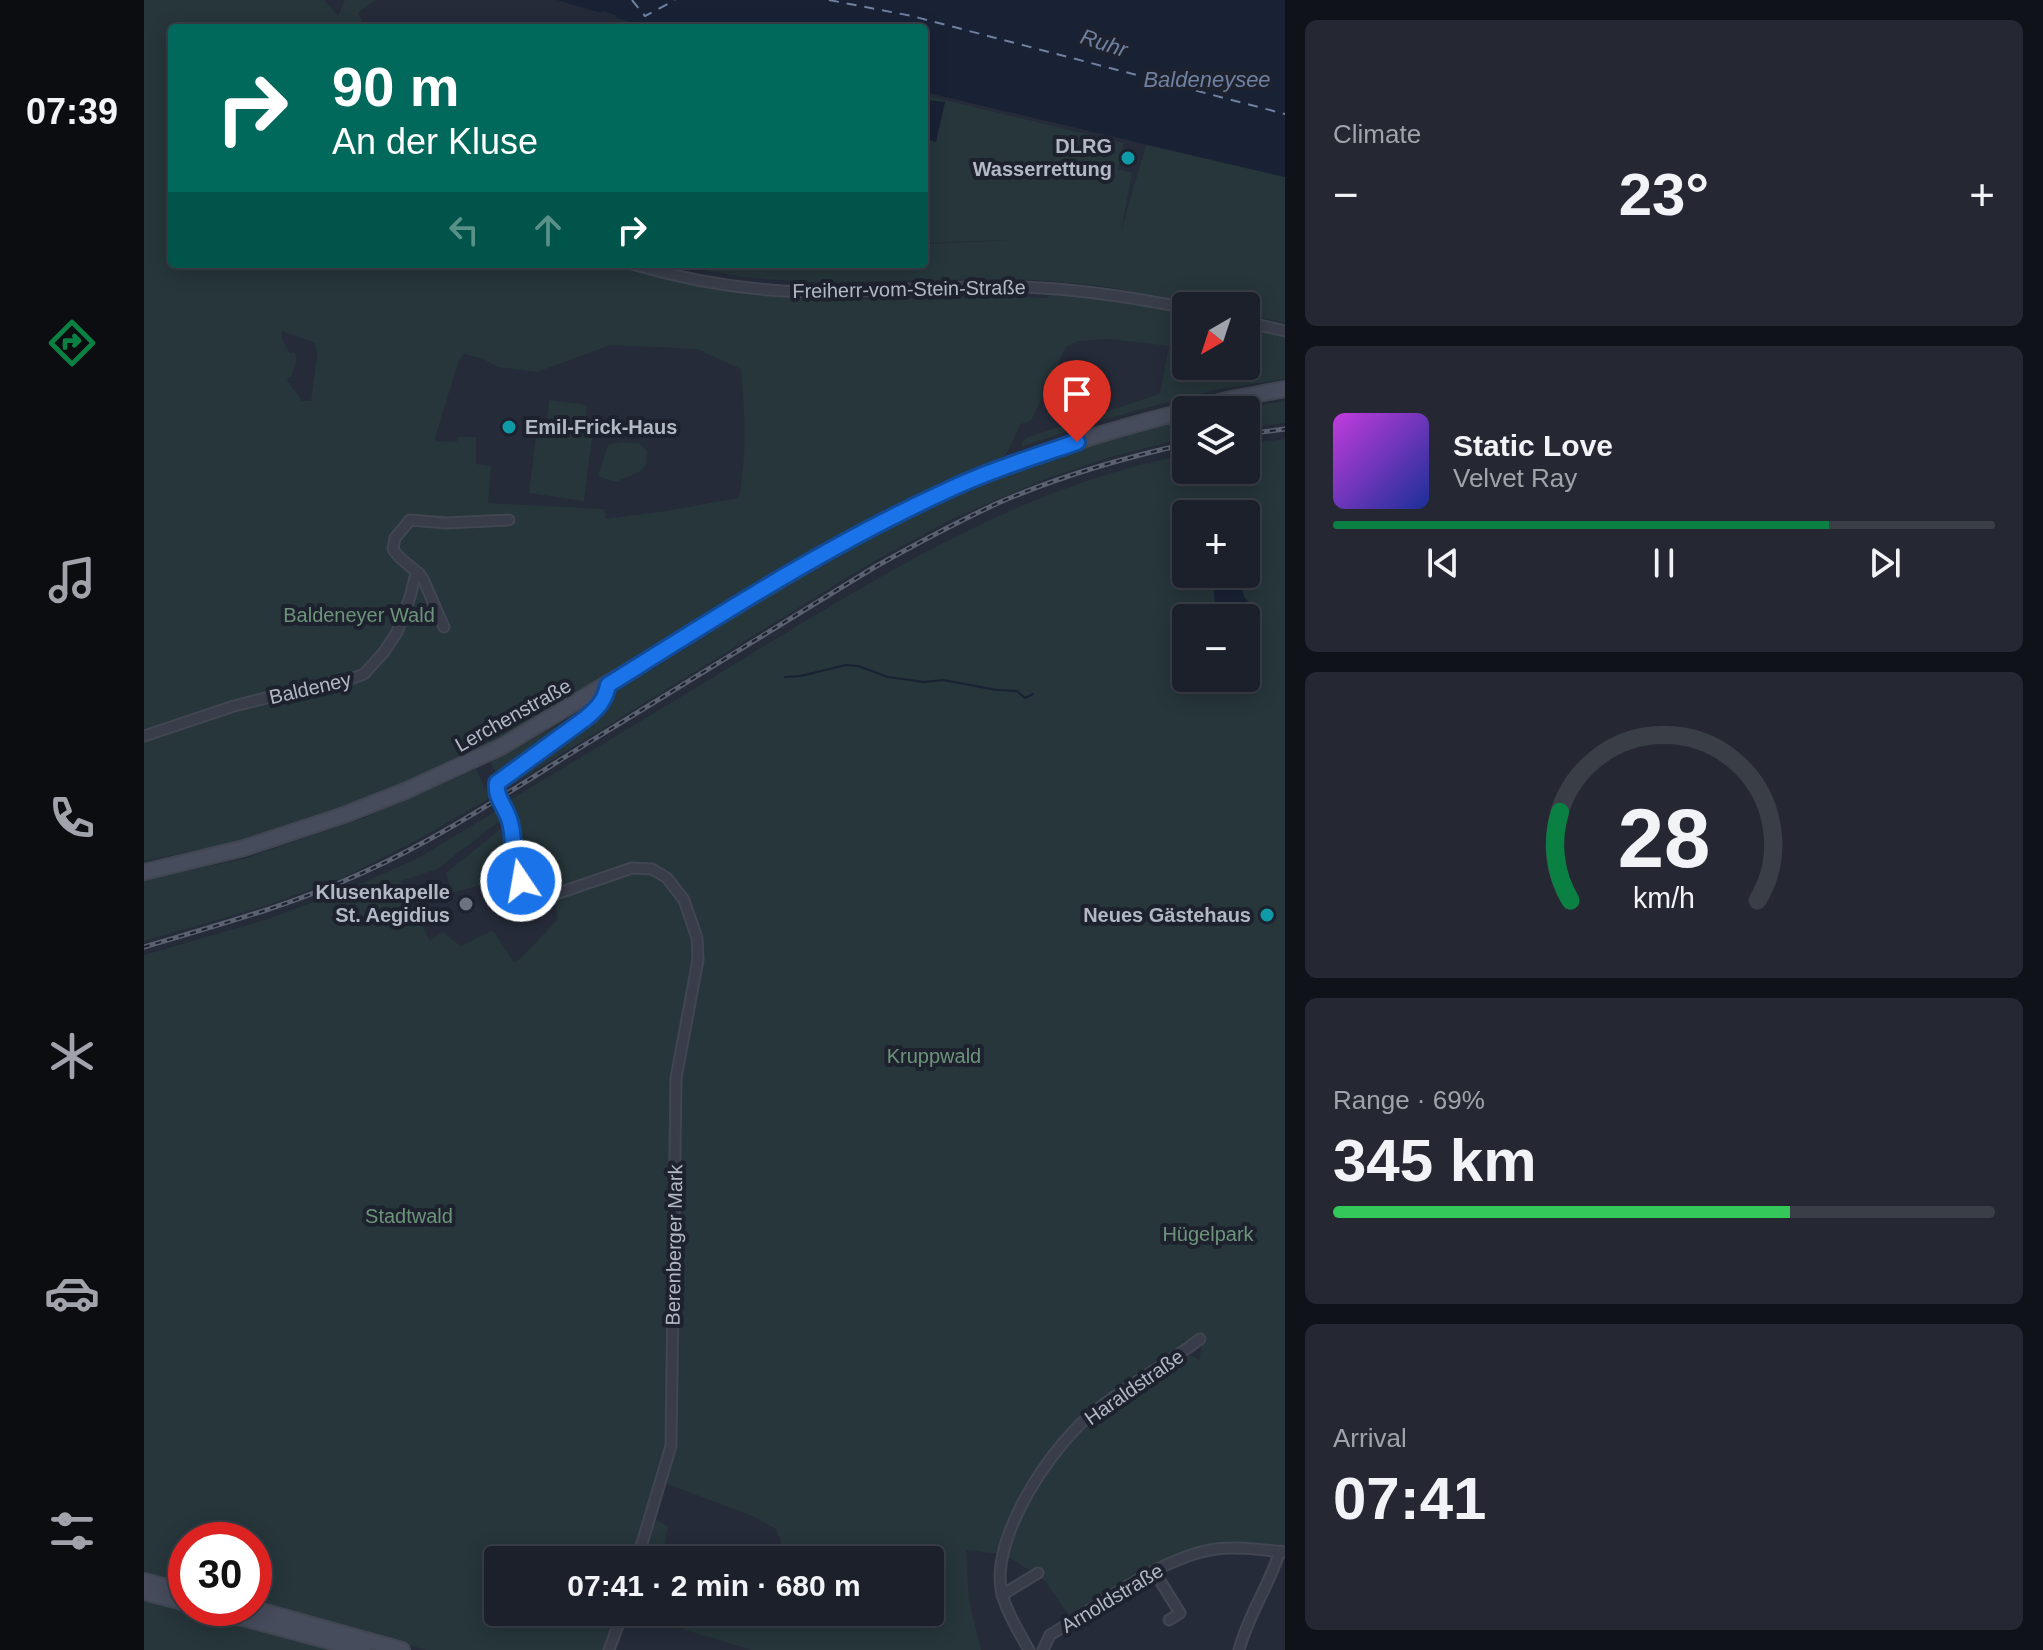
<!DOCTYPE html>
<html lang="en">
<head>
<meta charset="utf-8">
<style>
	:root { --surface:#1c202b; --page:#252833; --text:#f1f3f6; --muted:#a0a3a9; --line:#3a3e47; --accent:#0b8043 }
	body { margin:0; font-family:Arial,sans-serif; background:var(--page); color:var(--text); height:100vh; display:flex; flex-direction:column; font-size:30px; white-space:nowrap }
	* { box-sizing:border-box; margin:0 }
	p { font-size:26px; color:var(--muted) }
	.icon { flex:none; width:44px; height:44px; fill:none; stroke:currentColor; stroke-width:2; stroke-linecap:round; stroke-linejoin:round }
	.map { position:relative; flex:1; overflow:hidden }
	.sheet { display:flex; flex-direction:column; gap:20px; padding:20px; background:#0f1218; width:758px }
	.sheet>* { flex:none }
	.banner { position:absolute; left:24px; top:24px; width:760px; height:244px; border-radius:8px; box-shadow:0 4px 20px #0003,0 0 0 2px var(--line); background:#00695c; color:#fff; overflow:hidden }
	.needle { width:52px; rotate:219deg }
	.controls { position:absolute; left:1028px; top:292px; display:grid; gap:16px }
	.controls a { display:grid; place-items:center; width:88px; height:88px; border-radius:8px; background:var(--surface); box-shadow:0 4px 20px #0003,0 0 0 2px var(--line); font-size:40px }
	.speed { position:absolute; left:24px; top:1522px; display:flex; gap:16px; font-size:40px; font-weight:700; text-align:center }
	.speed>* { display:grid; place-content:center; width:104px; height:104px; border-radius:50%; background:var(--surface); box-shadow:0 4px 20px #0003,0 0 0 2px var(--line); line-height:1 }
	.speed .limit { border:12px solid #d22; background:#fff; color:#111 }
	.pin { position:absolute; display:grid; place-items:center; width:68px; height:68px; color:#fff; margin:-82px -34px; border-radius:50% 50% 50% 0; rotate:-45deg; box-shadow:0 0 8px #0007 }
	.pin .icon { rotate:45deg }
	.me { position:absolute; width:88px; margin:-44px; rotate:348deg; stroke-linejoin:round; filter:drop-shadow(0 0 6px #0008) }
	.turn { display:flex; align-items:center; gap:28px; height:168px; padding:0 32px; font-size:36px }
	.turn .icon { width:104px; height:104px; stroke-width:2.5 }
	.turn b { display:block; font-size:56px; line-height:68px }
	.lanes { display:flex; align-items:center; height:76px; padding:0 32px; background:#0003; justify-content:center; gap:40px; direction:ltr }
	.lanes .off { opacity:.35 }
	.big { font-size:60px; font-weight:600; line-height:1.1 }
	.sheet .tile { flex:1; display:flex; flex-direction:column; justify-content:center; gap:12px; min-width:0; padding:0 28px; border-radius:12px; background:var(--page) }
	.sheet .dial { align-items:center; gap:0 }
	.dial svg { height:208px; overflow:visible; fill:none; stroke:var(--line); stroke-width:7; stroke-linecap:round; text-anchor:middle }
	.dial text { fill:var(--text); stroke:none }
	.song { display:flex; align-items:center; gap:24px }
	.cover { width:96px; height:96px; border-radius:12px; background:linear-gradient(135deg,hsl(290 70% 55%),hsl(230 70% 35%)) }
	.played { height:8px; border-radius:4px; background:linear-gradient(90deg,var(--accent) 75%,var(--line) 75%) }
	.keys { display:flex; justify-content:space-around; direction:ltr }
	.heat { display:flex; justify-content:space-between; align-items:center; font-size:44px; direction:ltr }
	.charge { height:12px; border-radius:6px; background:linear-gradient(90deg,#34c759 69%,var(--line) 0) }
	.trip { position:absolute; left:340px; top:1546px; width:460px; height:80px; border-radius:8px; background:var(--surface); box-shadow:0 4px 20px #0003,0 0 0 2px var(--line); font-weight:600; line-height:80px; text-align:center }
	main { display:flex; flex:1; min-height:0 }
	.tab-bar { display:flex; flex-direction:column; width:144px; justify-content:space-around; align-items:center; background:#0b0d11; color:var(--muted) }
	.tab-bar .icon { width:56px; height:56px }
	.tab-bar .current { color:var(--accent) }
	.tab-bar b { font-size:36px; color:var(--text) }
	.map>svg:first-child { display:block }
	.green { fill:#26363a; fill-rule:evenodd }
	.water { fill:#192235 }
	.lines { fill:none; stroke-linecap:round; stroke-linejoin:round }
	.stream { stroke:#192235; stroke-width:2 }
	.ferry { stroke:#7080a1; stroke-width:2; stroke-dasharray:10 8; stroke-linecap:butt }
	.minor-casing { stroke:#414652; stroke-width:13 }
	.secondary-casing { stroke:#414652; stroke-width:18 }
	.minor { stroke:#383d49; stroke-width:9 }
	.secondary { stroke:#464c5c; stroke-width:14 }
	.rail-casing { stroke:#5a6170; stroke-width:5 }
	.rail { stroke:#1d222e; stroke-width:2; stroke-dasharray:6; stroke-linecap:butt }
	.route-casing { stroke:#114b97; stroke-width:20 }
	.route { stroke:#1a73e8; stroke-width:14 }
	.culture-dot { fill:#0f9aa8; stroke:#1d222e; stroke-width:3 }
	.worship-dot { fill:#6b7280; stroke:#1d222e; stroke-width:3 }
	.labels { text-anchor:middle; dominant-baseline:central; stroke-width:8; stroke-linejoin:round; paint-order:stroke }
	.poi-label { font-size:20px; font-weight:bold; fill:#b3b8c5; stroke:#1d222e; text-anchor:end }
	.street-label { font-size:20px; fill:#b3b8c5; stroke:#1d222e }
	.park-label { font-size:20px; fill:#6d947a; stroke:#1d222e }
	.water-label { font-size:22px; font-style:italic; fill:#7080a1; stroke:#1d222e }
</style>
</head>
<body>
<main>
<nav class="tab-bar">
<b>07:39</b>
<svg class="icon current" aria-label="directions" viewBox="0 0 24 24"><path d="M12 3l9 9-9 9-9-9zM9 14v-3h6M13 9l2 2-2 2"/></svg>
<svg class="icon" aria-label="music" viewBox="0 0 24 24"><path d="M9 18V5l10-2v13"/><circle cx="6" cy="18" r="3"/><circle cx="16" cy="16" r="3"/></svg>
<svg class="icon" aria-label="phone" viewBox="0 0 24 24"><path d="M5 4h4l2 5-3 2q2 4 5 5l2-3 5 2v4C11 20 4 13 5 4z"/></svg>
<svg class="icon" aria-label="climate" viewBox="0 0 24 24"><path d="M12 3v18M4 7l16 10M4 17L20 7"/></svg>
<svg class="icon" aria-label="car" viewBox="0 0 24 24"><path d="M5 17H2v-5l4-1 3-4h7l3 4 3 1v5h-3M9 17h6M6 11h13"/><circle cx="7" cy="17" r="2"/><circle cx="17" cy="17" r="2"/></svg>
<svg class="icon" aria-label="filters" viewBox="0 0 24 24"><path d="M4 7h16M4 17h16"/><circle cx="9" cy="7" r="2"/><circle cx="15" cy="17" r="2"/></svg>
</nav>
<div class="map">
<svg width="1141" height="1650" viewBox="0 0 1141 1650">
	<rect width="100%" height="100%" fill="#252b39"/>
	<!-- green -->
	<g class="green">
		<path d="M 0,0 L 180,0 L 194,16 L 201,0 L 231,0 L 214,13 L 221,28 L 28,28 L 28,264 L 502,264 L 596,282 L 638,286 L 680,288 L 681,300 L 853,297 L 904,298 L 905,293 L 955,298 L 1042,312 L 1042,366 L 1102,366 L 1102,326 L 1141,335 L 1141,379 L 1069,390 L 947,423 L 877,447 L 879,441 L 884,437 L 1016,394 L 1025,346 L 965,339 L 934,341 L 922,347 L 887,421 L 877,424 L 862,455 L 705,529 L 635,569 L 350,742 L 259,784 L 204,806 L 127,832 L 65,848 L 0,861 ZM 138,331 L 171,343 L 173,356 L 167,401 L 158,401 L 143,380 L 145,377 L 147,377 L 153,360 L 151,352 L 146,353 L 138,340 ZM 467,345 L 553,349 L 597,369 C 601,412 603,455 595,498 L 515,512 L 462,519 L 460,509 L 344,503 L 347,466 L 332,464 L 332,437 L 315,437 L 312,442 L 293,441 L 291,438 L 315,360 L 320,354 L 337,358 L 354,367 L 393,372 Z"/>
		<polygon points="780,95 980,143 974,169 988,173 977,231 1002,145 1141,177 1141,323 1102,314 1102,306 1068,306 958,286 907,281 868,279 675,282 634,280 599,277 530,264 780,264 780,244 865,240 780,243"/>
		<polygon points="405,400 443,405 441,423 403,418"/>
		<polygon points="1141,401 1141,423 1102,428 1102,410 1089,410"/>
		<path d="M 1042,420 L 1042,438 L 966,457 L 904,478 L 810,518 L 727,563 L 361,789 L 346,762 C 390,738 435,714 478,688 C 556,640 633,589 713,545 C 813,490 930,447 1042,420 Z"/>
		<polygon points="394,421 449,429 440,501 385,493"/>
		<path d="M 1141,439 L 1141,1551 L 1058,1548 L 1011,1565 L 928,1619 L 900,1580 L 863,1556 L 874,1521 L 904,1471 L 927,1440 L 946,1420 L 958,1411 L 1039,1356 L 1049,1356 L 1055,1360 L 1058,1346 L 1040,1341 L 1033,1349 L 941,1412 L 886,1480 L 867,1517 L 856,1554 L 822,1550 L 825,1600 L 837,1650 L 608,1650 L 482,1612 L 573,1612 L 602,1623 L 618,1612 L 786,1612 L 786,1560 L 644,1560 L 632,1529 L 608,1516 L 518,1482 L 525,1445 L 492,1560 L 354,1560 L 354,1612 L 478,1612 L 465,1650 L 282,1650 L 192,1624 L 110,1603 L 110,1540 L 42,1540 L 42,1586 L 0,1576 L 0,955 L 124,919 L 205,889 L 276,857 L 352,811 L 357,820 L 293,869 L 257,881 L 286,941 L 298,932 L 317,946 L 347,931 L 351,933 L 370,962 L 377,958 L 414,919 L 410,898 L 490,871 L 504,871 L 526,885 L 536,900 L 544,917 L 551,949 L 534,1078 L 556,957 L 541,898 L 502,865 L 487,863 L 408,889 L 392,887 L 378,874 L 375,864 L 374,826 L 366,800 C 452,748 539,696 625,643 C 756,564 889,483 1042,455 L 1042,470 L 1102,470 L 1102,444 ZM 1042,514 L 1102,514 L 1102,574 L 1042,574 ZM 1042,618 L 1102,618 L 1102,678 L 1042,678 Z"/>
		<polygon points="477,442 496,444 503,451 502,465 497,471 474,481 467,481 454,476 464,445"/>
		<polygon points="332,769 346,798 273,840 199,878 118,907 0,941 0,880 99,859 217,819"/>
		<polygon points="358,828 365,836 364,866 367,877 308,893 302,873"/>
		<polygon points="507,1517 524,1526 518,1557 517,1560 495,1560"/>
		<polygon points="0,1601 125,1631 196,1650 0,1650"/>
	</g>
	<!-- water -->
	<g class="water">
		<polygon points="413,0 1141,0 1141,177 780,92 780,28 506,28 472,18 471,15 459,11 457,13"/>
		<polygon points="780,97 782,98 782,100 801,102 792,142 780,139"/>
		<path d="M 1069,574 L 1101,574 L 1098,590 L 1101,598 L 1119,618 L 1117,619 L 1090,606 L 1074,605 C 1065,595 1074,586 1069,574 Z"/>
	</g>
	<g class="lines">
		<!-- stream -->
		<polyline class="stream" points="641,677 657,676 702,665 714,666 744,677 780,682 799,680 853,690 873,691 881,698 889,694"/>
		<!-- ferry -->
		<g class="ferry">
			<polyline points="488,0 501,16 531,0"/>
			<polyline points="685,0 768,16 1141,114"/>
		</g>
		<!-- minor casing -->
		<g class="minor-casing">
			<g id="minor">
				<path d="M 488,264 C 535,278 590,288 639,291 C 719,294 798,285 878,287 C 933,289 988,297 1042,308"/>
				<polyline points="1102,322 1141,331"/>
				<path d="M 300,627 L 279,579 C 271,567 256,562 249,549 L 251,538 L 266,520 L 302,523 L 365,520"/>
				<path d="M 464,685 C 461,700 454,708 442,718 L 359,777 L 353,783 C 351,798 361,806 365,819 C 373,841 361,869 382,885 C 391,893 400,895 412,894 L 488,868 L 508,869 L 523,878 L 540,900 L 553,938 L 554,960 L 532,1078 L 527,1446 L 493,1560"/>
				<polyline points="0,736 90,706 170,686 204,680 220,674 240,652 253,632 266,597 271,577 275,573"/>
				<polyline points="1010,1571 1036,1613 1025,1620"/>
				<polyline points="858,1595 894,1573"/>
				<polyline points="465,1650 479,1612"/>
				<path d="M 885,1650 C 875,1632 861,1610 857,1589 C 848,1534 909,1444 951,1411 C 984,1385 1022,1365 1056,1339"/>
				<path d="M 899,1650 L 906,1635 C 952,1607 1019,1556 1072,1549 C 1095,1546 1118,1550 1141,1552"/>
				<path d="M 1095,1650 C 1104,1615 1125,1586 1136,1551"/>
			</g>
		</g>
		<!-- secondary casing -->
		<g class="secondary-casing">
			<g id="secondary">
				<polyline points="1045,410 1087,399 1141,389"/>
				<path d="M 0,872 L 100,848 L 200,815 L 261,791 L 357,747 L 685,551 C 724,530 763,508 804,490 C 881,456 961,431 1042,411"/>
				<polyline points="0,1581 42,1592"/>
				<polyline points="0,1592 42,1603"/>
				<polyline points="61,1608 219,1650"/>
				<polyline points="107,1608 258,1650"/>
			</g>
		</g>
		<!-- minor -->
		<use href="#minor" class="minor"/>
		<!-- secondary -->
		<use href="#secondary" class="secondary"/>
		<!-- rail casing -->
		<g class="rail-casing">
			<g id="rail">
				<polyline points="1102,434 1141,429"/>
				<path d="M 0,947 C 74,925 148,905 218,873 C 292,840 360,795 429,752 C 529,691 628,629 729,568 C 770,545 811,523 854,503 C 914,477 978,458 1042,444"/>
			</g>
		</g>
		<!-- rail -->
		<use href="#rail" class="rail"/>
	</g>
	<g class="lines">
		<!-- route casing -->
		<g class="route-casing">
			<path id="route" d="M 377,881 C 364,861 373,840 365,819 C 361,806 351,797 353,783 L 442,718 C 454,708 461,700 464,685 C 574,616 684,545 802,491 C 844,471 889,457 933,442"/>
		</g>
		<!-- route -->
		<use href="#route" class="route"/>
	</g>
	<!-- markers -->
	<g class="culture-dot">
		<circle cx="984" cy="158" r="8"/>
		<circle cx="365" cy="427" r="8"/>
		<circle cx="1123" cy="915" r="8"/>
	</g>
	<circle class="worship-dot" cx="322" cy="904" r="8"/>
	<g class="labels">
		<!-- poi labels -->
		<g class="poi-label">
			<text x="968" y="146">DLRG<tspan x="968" dy="23">Wasserrettung</tspan></text>
			<text x="381" y="427" text-anchor="start">Emil-Frick-Haus</text>
			<text x="306" y="892">Klusenkapelle<tspan x="306" dy="23">St. Aegidius</tspan></text>
			<text x="1107" y="915">Neues Gästehaus</text>
		</g>
		<!-- street labels -->
		<g class="street-label">
			<text transform="translate(765 289) rotate(-1)">Freiherr-vom-Stein-Straße</text>
			<text transform="translate(166 688) rotate(-13)">Baldeney</text>
			<text transform="translate(369 715) rotate(-29)">Lerchenstraße</text>
			<text transform="translate(530 1245) rotate(-89)">Berenberger Mark</text>
			<text transform="translate(990 1387) rotate(-35)">Haraldstraße</text>
			<text transform="translate(968 1598) rotate(-31)">Arnoldstraße</text>
		</g>
		<!-- park labels -->
		<g class="park-label">
			<text x="215" y="615">Baldeneyer Wald</text>
			<text x="790" y="1056">Kruppwald</text>
			<text x="265" y="1216">Stadtwald</text>
			<text x="1064" y="1234">Hügelpark</text>
		</g>
		<!-- water labels -->
		<g class="water-label">
			<text transform="translate(960 43) rotate(18)">Ruhr</text>
			<text x="1063" y="79">Baldeneysee</text>
		</g>
	</g>
</svg>
<div class="controls">
<a><svg class="needle" viewBox="-14 -14 28 28"><path d="M0-13l5 13h-10z" fill="#e53935"/><path d="M0 13l5-13h-10z" fill="#a0a3a9"/></svg></a>
<a><svg class="icon" aria-label="layers" viewBox="0 0 24 24"><path d="M12 4l9 5-9 5-9-5zM3 14l9 5 9-5"/></svg></a>
<a>+</a>
<a>−</a>
</div>
<div class="speed"><div class="limit">30</div></div>
<div class="pin" style="left:933px;top:442px;background:#d93025"><svg class="icon" aria-label="arrive" viewBox="0 0 24 24"><path d="M6 21V4h12l-3 4 3 4H6"/></svg></div>
<svg class="me" style="left:377px;top:881px" viewBox="-20 -20 40 40"><circle r="17" fill="#1a73e8" stroke="#fff" stroke-width="3"/><path d="M0-11L8 9 0 5-8 9z" fill="#fff"/></svg>
<div class="trip">07:41 · 2 min · 680 m</div>
<div class="banner">
<div class="turn"><svg class="icon" aria-label="right" viewBox="0 0 24 24"><path d="M7 20v-9h11M14 6l5 5-5 5"/></svg><div><b>90 m</b>An der Kluse</div></div>
<div class="lanes"><svg class="icon off" aria-label="left" viewBox="0 0 24 24"><path d="M17 20v-9H6M10 6l-5 5 5 5"/></svg><svg class="icon off" aria-label="ahead" viewBox="0 0 24 24"><path d="M12 20V5M6 11l6-6 6 6"/></svg><svg class="icon" aria-label="right" viewBox="0 0 24 24"><path d="M7 20v-9h11M14 6l5 5-5 5"/></svg></div>
</div>
</div>
<section class="sheet">
<div class="tile"><p>Climate</p>
<div class="heat"><a>−</a><b class="big">23°</b><a>+</a></div>
</div>
<div class="tile">
<div class="song"><i class="cover"></i><div><b>Static Love</b><p>Velvet Ray</p></div></div>
<div class="played"></div>
<div class="keys"><svg class="icon" aria-label="previous" viewBox="0 0 24 24"><path d="M18 5L8 12l10 7zM5 5v14"/></svg><svg class="icon" aria-label="pause" viewBox="0 0 24 24"><path d="M8 5v14M16 5v14"/></svg><svg class="icon" aria-label="next" viewBox="0 0 24 24"><path d="M6 5l10 7-10 7zM19 5v14"/></svg></div>
</div>
<div class="tile dial"><svg viewBox="0 0 100 80">
<path d="M14 69A42 42 0 1 1 86 69"/>
<path d="M14 69A42 42 0 0 1 10 35" stroke="#0b8043"/>
<text x="50" y="56" font-size="32" font-weight="700">28</text>
<text x="50" y="72" font-size="11">km/h</text>
</svg></div>
<div class="tile"><p>Range · 69%</p><b class="big">345 km</b><div class="charge"></div></div>
<div class="tile"><p>Arrival</p><b class="big">07:41</b></div>
</section>
</main>
</body>
</html>
